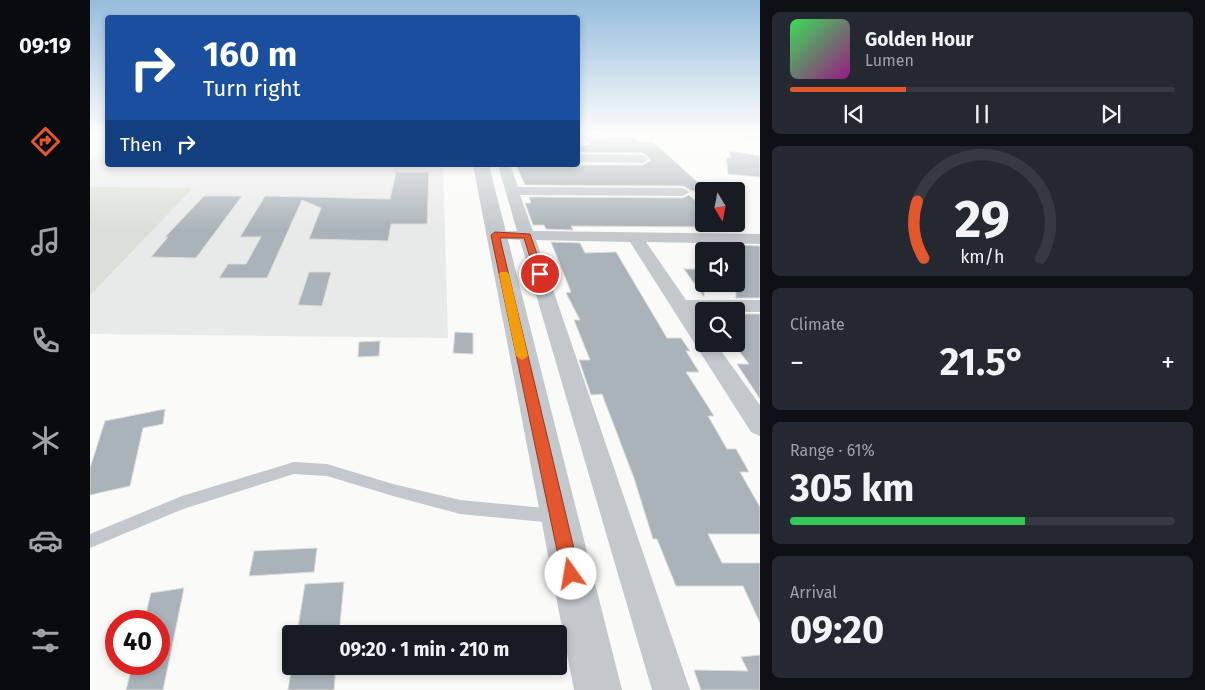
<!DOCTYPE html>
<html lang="en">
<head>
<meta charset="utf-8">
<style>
	:root { --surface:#171b24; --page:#242831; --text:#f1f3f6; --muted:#9ea1a6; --line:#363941; --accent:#e4572e }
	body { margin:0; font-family:"Fira Sans",sans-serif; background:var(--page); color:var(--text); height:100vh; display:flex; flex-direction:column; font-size:19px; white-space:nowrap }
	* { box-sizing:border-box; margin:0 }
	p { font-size:16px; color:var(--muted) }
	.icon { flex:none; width:28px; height:28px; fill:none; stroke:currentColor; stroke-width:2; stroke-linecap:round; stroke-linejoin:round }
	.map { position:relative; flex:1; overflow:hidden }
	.details { display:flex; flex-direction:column; gap:12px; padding:12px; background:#0d0f14; width:445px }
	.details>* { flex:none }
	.top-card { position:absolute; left:15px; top:15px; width:475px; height:152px; border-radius:5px; box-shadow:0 2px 8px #0003; background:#1a4fa0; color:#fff; overflow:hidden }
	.needle { width:32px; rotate:170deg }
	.fabs { position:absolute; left:605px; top:182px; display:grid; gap:10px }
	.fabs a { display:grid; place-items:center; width:50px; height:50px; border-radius:5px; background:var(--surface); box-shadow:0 2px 8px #0003; font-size:25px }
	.speed { position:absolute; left:15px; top:610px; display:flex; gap:10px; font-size:25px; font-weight:700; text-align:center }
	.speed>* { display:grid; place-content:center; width:65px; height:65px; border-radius:50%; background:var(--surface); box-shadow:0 2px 8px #0003; line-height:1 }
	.speed .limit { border:8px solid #d22; background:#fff; color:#111 }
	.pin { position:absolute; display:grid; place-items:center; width:42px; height:42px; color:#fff; margin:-21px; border:2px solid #fff; border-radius:50%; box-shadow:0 1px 5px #0007 }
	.me { position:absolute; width:55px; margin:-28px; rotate:347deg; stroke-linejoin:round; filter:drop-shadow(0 0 4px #0008) }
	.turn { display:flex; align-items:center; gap:18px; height:105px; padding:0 15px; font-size:22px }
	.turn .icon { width:65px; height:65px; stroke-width:2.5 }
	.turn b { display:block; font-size:35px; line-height:42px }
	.then { display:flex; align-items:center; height:48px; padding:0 15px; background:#0003; gap:10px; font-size:19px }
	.big { font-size:38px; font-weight:700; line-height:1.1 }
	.details .tile { flex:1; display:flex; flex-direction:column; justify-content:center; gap:8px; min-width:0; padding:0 18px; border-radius:8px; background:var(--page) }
	.details .dial { align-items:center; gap:0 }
	.dial svg { height:130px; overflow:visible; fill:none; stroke:var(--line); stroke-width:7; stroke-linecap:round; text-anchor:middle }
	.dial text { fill:var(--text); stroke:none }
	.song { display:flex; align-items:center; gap:15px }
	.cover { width:60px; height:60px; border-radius:8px; background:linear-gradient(135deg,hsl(130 70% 55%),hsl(310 70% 35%)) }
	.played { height:5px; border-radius:2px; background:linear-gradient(90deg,var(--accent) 30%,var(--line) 30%) }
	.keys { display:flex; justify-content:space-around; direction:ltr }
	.heat { display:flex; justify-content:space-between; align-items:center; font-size:28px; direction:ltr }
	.charge { height:8px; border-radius:4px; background:linear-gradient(90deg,#34c759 61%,var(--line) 0) }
	.trip { position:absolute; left:192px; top:625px; width:285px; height:50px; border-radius:5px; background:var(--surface); box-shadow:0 2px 8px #0003; font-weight:700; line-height:50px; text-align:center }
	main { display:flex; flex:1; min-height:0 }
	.tab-bar { display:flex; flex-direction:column; width:90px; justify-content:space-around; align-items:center; background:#090b0e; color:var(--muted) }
	.tab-bar .icon { width:35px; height:35px }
	.tab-bar .on { color:var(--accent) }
	.tab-bar b { font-size:22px; color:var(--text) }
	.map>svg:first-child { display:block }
	.built { fill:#e8e9e9 }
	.green { fill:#dadfd7 }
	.building { fill:#aab3b9; stroke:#dcdcda }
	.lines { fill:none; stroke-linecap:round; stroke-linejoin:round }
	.service { fill:#c3c8cc; fill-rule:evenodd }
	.minor { fill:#c3c8cc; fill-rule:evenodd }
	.tertiary { fill:#c3c8cc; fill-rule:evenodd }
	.route { fill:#e4572e; stroke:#94391e }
	.slow { fill:#f59e0b }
</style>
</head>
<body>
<main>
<nav class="tab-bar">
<b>09:19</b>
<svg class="icon on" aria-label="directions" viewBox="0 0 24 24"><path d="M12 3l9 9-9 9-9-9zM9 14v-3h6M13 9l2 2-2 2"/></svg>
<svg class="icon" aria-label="music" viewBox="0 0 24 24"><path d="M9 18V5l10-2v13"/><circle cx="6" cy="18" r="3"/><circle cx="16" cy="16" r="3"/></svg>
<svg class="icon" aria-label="phone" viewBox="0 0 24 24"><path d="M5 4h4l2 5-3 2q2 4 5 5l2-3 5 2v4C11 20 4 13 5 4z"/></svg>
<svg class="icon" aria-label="climate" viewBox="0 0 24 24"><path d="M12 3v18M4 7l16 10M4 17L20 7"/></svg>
<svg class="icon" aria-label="car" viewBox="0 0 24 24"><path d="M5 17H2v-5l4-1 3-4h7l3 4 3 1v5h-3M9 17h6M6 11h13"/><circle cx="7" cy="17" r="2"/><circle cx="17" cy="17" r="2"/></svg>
<svg class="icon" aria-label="filters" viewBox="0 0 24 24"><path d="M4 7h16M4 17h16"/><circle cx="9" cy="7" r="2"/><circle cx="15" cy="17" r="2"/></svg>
</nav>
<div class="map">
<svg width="670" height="690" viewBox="0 0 670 690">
	<rect width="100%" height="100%" fill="#fafaf8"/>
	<!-- built -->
	<polygon class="built" points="17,147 18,165 353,165 358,338 0,334 0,160"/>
	<!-- green -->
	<polygon class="green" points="0,187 103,188 0,295"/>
	<!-- building -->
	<g class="building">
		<polygon points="515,134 518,137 543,137 552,142 563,142 613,187 604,186 610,191 602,191 593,186 435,185 426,165 553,165 561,160 553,153 490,152 488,148 488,146 501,145 492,135"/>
		<polygon points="639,151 670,156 670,177 638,174 636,157 641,158"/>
		<polygon points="306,172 339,172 337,224 301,224 298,241 219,239 231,208 212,200 177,278 129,278 138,264 156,264 171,237 150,237 175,196 300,199"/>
		<polygon points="599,195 614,209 614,224 628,224 632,227 481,226 483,230 456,229 454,225 443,225 435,203 441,203 439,197 593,198"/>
		<polygon points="114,196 152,196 106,258 61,257 78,237 75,237"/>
		<polygon points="461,242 490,243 495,253 526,252 577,338 591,338 600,351 596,351 609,372 596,372 624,416 618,416 637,449 646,449 659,472 650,472 670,507 670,534 618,534 632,563 670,563 670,623 653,586 586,586 567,539 563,539 544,478 512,394 501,395 489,360 500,360 484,320 490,320 476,293 481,292"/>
		<polygon points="646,245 670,246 670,298 646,298"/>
		<polygon points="594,269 614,269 614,297"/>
		<polygon points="219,272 241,272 232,306 208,305"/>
		<polygon points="646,314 670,314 670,399 647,364 659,364 646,347"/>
		<polygon points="365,332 383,333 383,354 363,353"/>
		<polygon points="290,341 289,356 268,357 269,342"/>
		<polygon points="75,409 73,424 53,428 40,486 0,495 0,468 15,421"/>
		<polygon points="227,548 224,572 159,576 164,551"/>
		<polygon points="254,582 249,634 207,634 215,584"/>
		<polygon points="94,588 73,690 36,690 43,664 69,664 69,621 54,621 61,593"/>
		<polygon points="670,655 670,690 611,690 604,670 658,671 651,657"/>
		<polygon points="202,666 246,666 244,690 198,690"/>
	</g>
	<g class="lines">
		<!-- service -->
		<polygon class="service" points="204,462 237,464 303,484 370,500 464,509 469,511 471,516 469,521 464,523 370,514 303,496 237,476 204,474 93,509 0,548 0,534 92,496"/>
		<!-- minor -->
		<g class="minor">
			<polygon points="641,134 670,134 670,140 646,137"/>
			<polygon points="488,154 553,155 559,159 553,163 488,162"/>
			<polygon points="408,165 420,165 428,187 593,188 600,192 593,196 430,195 443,231 670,234 670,244 556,242 596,300 670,300 670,312 605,312 614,326 614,344 626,344 670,405 670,436 661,432 540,242 446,240 600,690 562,690 430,240 399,238 397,235 399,232 427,231"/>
		</g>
		<!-- tertiary -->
		<polygon class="tertiary" points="383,165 399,165 532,690 484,690"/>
	</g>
	<!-- sky -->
	<linearGradient id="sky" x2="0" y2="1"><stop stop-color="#96bcdc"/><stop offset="0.58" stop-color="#fdfdfc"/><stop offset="1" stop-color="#fdfdfc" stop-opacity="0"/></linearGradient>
	<rect width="670" height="230" fill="url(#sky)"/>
	<!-- route -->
	<polygon class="route" points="405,232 440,234 454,274 450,277 445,274 434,238 410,238 490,574 487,580 481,583 475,580 472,574 401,235"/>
	<!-- slow -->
	<polygon class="slow" points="411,272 417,272 419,274 438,356 432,360 426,356 409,274"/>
</svg>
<div class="fabs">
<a><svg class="needle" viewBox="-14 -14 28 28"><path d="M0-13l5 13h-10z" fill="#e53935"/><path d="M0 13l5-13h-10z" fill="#9ea1a6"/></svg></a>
<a><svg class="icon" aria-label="sound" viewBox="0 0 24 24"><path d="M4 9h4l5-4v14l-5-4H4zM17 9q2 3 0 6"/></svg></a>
<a><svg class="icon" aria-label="search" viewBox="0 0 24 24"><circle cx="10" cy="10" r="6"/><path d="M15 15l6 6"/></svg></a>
</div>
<div class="speed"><div class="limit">40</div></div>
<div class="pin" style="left:450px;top:274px;background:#d93025"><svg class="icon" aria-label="arrive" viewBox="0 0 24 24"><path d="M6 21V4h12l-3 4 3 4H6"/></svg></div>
<svg class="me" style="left:481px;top:574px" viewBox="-20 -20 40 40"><circle r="19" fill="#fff"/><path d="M0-13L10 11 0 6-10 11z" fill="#e4572e"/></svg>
<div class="trip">09:20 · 1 min · 210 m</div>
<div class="top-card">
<div class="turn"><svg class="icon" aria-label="right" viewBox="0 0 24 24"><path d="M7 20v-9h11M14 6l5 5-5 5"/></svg><div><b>160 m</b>Turn right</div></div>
<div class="then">Then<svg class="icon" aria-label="right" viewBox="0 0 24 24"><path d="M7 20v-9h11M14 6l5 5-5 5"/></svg></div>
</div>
</div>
<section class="details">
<div class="tile">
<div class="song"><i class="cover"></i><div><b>Golden Hour</b><p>Lumen</p></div></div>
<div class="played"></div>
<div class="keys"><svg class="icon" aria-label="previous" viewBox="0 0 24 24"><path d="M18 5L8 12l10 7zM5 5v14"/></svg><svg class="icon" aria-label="pause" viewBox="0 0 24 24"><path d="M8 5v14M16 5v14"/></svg><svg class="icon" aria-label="next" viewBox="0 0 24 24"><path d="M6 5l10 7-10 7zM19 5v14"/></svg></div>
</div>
<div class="tile dial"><svg viewBox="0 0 100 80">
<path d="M14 69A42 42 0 1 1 86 69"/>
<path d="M14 69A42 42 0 0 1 10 34" stroke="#e4572e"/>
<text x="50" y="56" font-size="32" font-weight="700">29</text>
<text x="50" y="72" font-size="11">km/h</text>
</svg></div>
<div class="tile"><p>Climate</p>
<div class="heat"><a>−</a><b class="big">21.5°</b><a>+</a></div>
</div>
<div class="tile"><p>Range · 61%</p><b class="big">305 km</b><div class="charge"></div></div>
<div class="tile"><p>Arrival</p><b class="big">09:20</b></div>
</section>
</main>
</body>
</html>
